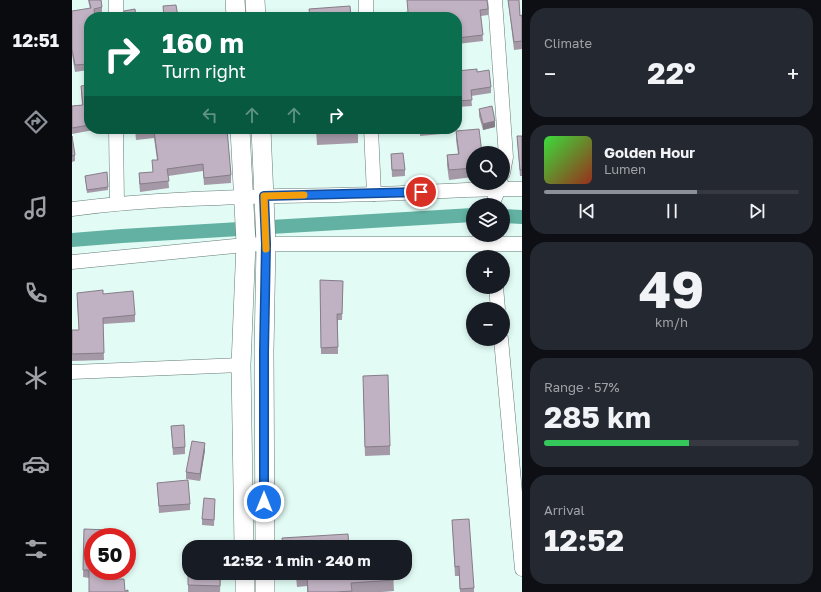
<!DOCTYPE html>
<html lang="en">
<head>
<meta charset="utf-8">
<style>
	:root { --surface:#171b24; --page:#242831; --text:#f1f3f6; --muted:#9ea1a6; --line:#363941; --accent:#8c9099 }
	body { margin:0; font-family:"Golos Text",sans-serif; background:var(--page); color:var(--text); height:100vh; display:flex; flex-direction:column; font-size:15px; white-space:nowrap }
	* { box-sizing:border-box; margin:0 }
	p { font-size:13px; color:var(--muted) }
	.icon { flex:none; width:22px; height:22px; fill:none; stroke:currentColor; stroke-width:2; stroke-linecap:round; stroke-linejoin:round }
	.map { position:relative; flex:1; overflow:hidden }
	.side { display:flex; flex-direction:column; gap:8px; padding:8px; background:#0d0f14; width:299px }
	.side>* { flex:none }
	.banner { position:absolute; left:12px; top:12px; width:378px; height:122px; border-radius:16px; box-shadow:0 2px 6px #0003; background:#0b6e4f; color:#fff; overflow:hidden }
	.tools { position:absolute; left:394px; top:146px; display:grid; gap:8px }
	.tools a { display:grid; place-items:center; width:44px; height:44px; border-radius:50%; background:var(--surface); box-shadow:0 2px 6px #0003; font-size:20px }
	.speed { position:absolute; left:12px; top:528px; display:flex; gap:8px; font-size:20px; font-weight:700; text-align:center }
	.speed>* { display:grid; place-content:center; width:52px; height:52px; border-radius:50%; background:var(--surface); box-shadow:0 2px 6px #0003; line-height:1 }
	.speed .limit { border:6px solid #d22; background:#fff; color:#111 }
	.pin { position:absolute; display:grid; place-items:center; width:34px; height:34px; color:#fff; margin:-17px; border:2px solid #fff; border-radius:50%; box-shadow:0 1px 4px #0007 }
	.me { position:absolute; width:44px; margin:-22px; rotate:0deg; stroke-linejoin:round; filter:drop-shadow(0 0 3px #0008) }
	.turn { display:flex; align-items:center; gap:14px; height:84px; padding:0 12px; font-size:18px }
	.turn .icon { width:52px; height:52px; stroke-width:2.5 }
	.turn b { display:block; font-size:28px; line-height:34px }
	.lanes { display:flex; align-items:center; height:38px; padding:0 12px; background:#0003; justify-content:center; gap:20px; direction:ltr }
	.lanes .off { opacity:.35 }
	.big { font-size:30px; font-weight:700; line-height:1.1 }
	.side .widget { flex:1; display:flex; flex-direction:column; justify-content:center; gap:6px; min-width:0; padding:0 14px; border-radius:16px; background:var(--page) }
	.side .dial { align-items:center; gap:0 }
	.dial b { font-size:52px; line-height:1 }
	.song { display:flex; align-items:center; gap:12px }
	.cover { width:48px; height:48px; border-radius:6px; background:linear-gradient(135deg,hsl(120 70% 55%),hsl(10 70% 35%)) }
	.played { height:4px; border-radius:2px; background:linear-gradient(90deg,var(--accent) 60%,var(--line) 60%) }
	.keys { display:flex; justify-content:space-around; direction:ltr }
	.heat { display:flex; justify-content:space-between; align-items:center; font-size:22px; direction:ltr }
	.charge { height:6px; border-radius:3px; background:linear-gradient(90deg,#34c759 57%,var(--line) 0) }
	.trip { position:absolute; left:110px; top:540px; width:230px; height:40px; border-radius:16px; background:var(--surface); box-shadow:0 2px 6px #0003; font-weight:700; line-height:40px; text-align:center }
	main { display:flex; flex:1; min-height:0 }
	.tabs { display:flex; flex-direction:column; width:72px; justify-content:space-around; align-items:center; background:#090b0e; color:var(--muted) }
	.tabs .icon { width:28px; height:28px }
	.tabs .active { color:var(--accent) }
	.tabs b { font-size:18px; color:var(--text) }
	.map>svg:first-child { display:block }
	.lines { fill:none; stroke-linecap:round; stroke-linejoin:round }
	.canal { stroke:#62b1a2; stroke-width:14 }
	.street-casing { stroke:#657b76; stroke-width:15 }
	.secondary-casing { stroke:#657b76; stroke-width:20 }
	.street { stroke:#fff; stroke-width:14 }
	.secondary { stroke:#fff; stroke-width:19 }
	.wall { fill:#a599a7 }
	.shaded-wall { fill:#867d88 }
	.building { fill:#c0b2c2; stroke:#867d88 }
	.route-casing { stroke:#114b97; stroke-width:10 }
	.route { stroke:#1a73e8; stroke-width:7 }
	.slow { stroke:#f59e0b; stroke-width:7 }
</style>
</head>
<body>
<main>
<nav class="tabs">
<b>12:51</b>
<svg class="icon active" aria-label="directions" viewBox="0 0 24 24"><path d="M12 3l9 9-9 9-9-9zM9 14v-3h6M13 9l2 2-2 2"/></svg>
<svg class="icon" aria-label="music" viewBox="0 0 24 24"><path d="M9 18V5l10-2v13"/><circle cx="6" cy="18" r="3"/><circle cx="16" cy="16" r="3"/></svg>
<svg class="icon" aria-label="phone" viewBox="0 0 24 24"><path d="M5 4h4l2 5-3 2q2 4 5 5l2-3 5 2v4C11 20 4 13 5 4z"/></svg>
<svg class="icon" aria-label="climate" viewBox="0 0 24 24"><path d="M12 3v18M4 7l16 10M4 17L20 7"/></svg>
<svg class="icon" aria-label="car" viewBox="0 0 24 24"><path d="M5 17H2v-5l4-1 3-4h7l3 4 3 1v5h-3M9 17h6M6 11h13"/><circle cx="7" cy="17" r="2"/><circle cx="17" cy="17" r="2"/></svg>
<svg class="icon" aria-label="filters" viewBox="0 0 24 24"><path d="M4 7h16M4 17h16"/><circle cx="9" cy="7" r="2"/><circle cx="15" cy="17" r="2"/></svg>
</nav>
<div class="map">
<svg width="450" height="592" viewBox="0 0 450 592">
	<rect width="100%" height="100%" fill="#e2fbf5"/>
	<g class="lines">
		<!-- canal -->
		<g class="canal">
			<polyline points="431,216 450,217"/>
			<polyline points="0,240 50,236 401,215"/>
		</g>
		<!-- street casing -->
		<g class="street-casing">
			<g id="street">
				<polyline points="44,0 44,17"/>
				<polyline points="294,0 294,17"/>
				<polyline points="423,0 434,157 431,173"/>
				<polyline points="44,129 45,203"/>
				<polyline points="299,129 302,194"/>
				<path d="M 421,205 C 422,197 427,191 429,183"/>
				<path d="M 0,209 C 100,196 201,197 302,194 C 351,193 401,188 450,189"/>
				<polyline points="0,262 173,245 194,244 450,244"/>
				<polyline points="424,287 426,309"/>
				<polyline points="429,339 450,569"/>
				<polyline points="0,372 169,365"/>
			</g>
		</g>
		<!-- secondary casing -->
		<g class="secondary-casing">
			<g id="secondary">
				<polyline points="163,0 164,17"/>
				<polyline points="183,0 184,17"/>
				<polyline points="168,129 174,243 169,365 172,547"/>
				<polyline points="189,129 194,244 192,352 193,547"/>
				<polyline points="173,573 173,592"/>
				<polyline points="193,573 193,592"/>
			</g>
		</g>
		<!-- street -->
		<use href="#street" class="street"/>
		<!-- secondary -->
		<use href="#secondary" class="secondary"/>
	</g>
	<!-- wall -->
	<g class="wall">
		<polygon points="16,0 29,0 30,7 30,13 23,15 17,17 17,85 16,70 3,72 0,55 0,11 18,9"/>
		<polygon points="436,0 447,0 448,16 450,15 450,49 442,50"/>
		<polygon points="416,9 416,15 409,16 411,41 385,44 385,17 315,17 336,12"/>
		<polygon points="385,71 405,72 419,87 419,93 399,96 400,106 385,107"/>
		<polygon points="17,85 17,129 27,129 0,134 0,106 10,105 9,93 9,86"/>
		<polygon points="407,109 423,127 411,130 407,116"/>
		<polygon points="63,129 155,129 159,175 159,183 132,185 131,171 96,176 97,188 68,192 67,181 67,173 81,172 80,160 85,160 82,138 64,140"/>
		<polygon points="244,129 286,129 286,143 245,145"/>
		<polygon points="348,129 380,129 380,133 348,136"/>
		<polygon points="384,131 401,153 401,177 377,180 375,165 375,155 386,154 384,140"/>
		<polygon points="0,136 3,155 3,161 0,162"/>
		<polygon points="445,136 450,136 450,176 448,176"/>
		<polygon points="319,154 333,170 333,176 320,177"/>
		<polygon points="13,176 36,187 36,190 15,193"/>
		<polygon points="248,280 271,281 270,320 266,320 266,354 249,354"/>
		<polygon points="31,294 63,315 63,322 31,324 32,360 0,361 0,330 7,330 5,300"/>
		<polygon points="291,385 318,446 318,455 293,456"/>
		<polygon points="99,426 113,447 113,454 101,455"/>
		<polygon points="133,450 128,481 114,479 114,472"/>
		<polygon points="85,483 118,504 118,510 87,513"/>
		<polygon points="143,505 142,526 130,525 130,519"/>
		<polygon points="380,520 402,588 402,592 388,592 387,576 383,576"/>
		<polygon points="12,529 35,579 53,591 17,578 11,577"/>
		<polygon points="116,569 149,573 148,592 116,592"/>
		<polygon points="211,573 321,573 322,591 310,592 235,592 235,586 225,587 224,577 212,578"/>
	</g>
	<!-- shaded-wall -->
	<g class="shaded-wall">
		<polygon points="423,121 423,127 411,130 411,124"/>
		<polygon points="133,443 133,450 128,481 128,474"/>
	</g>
	<!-- building -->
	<g class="building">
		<polygon points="17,0 29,0 30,7 22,9 23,17 17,17 17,79 16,64 3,65 0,49 0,11 19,8"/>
		<polygon points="335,0 415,0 416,9 408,10 411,35 385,38 385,17 382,17 382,16 370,17 315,17 315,16 336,12"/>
		<polygon points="436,0 447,0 448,16 450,15 450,41 442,42"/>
		<polygon points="104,5 106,17 92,17 91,6"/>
		<polygon points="278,6 279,17 238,17 237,9"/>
		<polygon points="63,9 64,17 53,17 52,11"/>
		<polygon points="405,69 405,72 417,70 419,87 399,90 400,100 385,101 385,71"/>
		<polygon points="17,85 17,125 0,128 0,106 11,105 9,86"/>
		<polygon points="420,106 423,121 411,124 407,109"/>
		<polygon points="64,129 155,129 159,175 132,178 131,164 95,169 97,181 68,184 67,173 81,172 80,160 86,160 82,131 64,133"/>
		<polygon points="245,129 286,129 286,131 245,133"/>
		<polygon points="407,129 410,153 401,153 401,168 377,170 375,155 387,154 384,131"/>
		<polygon points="0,136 3,155 0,156"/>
		<polygon points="445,136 450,136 450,170 448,170"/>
		<polygon points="331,153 333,170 320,170 319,154"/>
		<polygon points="35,172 36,187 15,190 13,176"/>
		<polygon points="248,280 271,281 270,314 265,314 266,347 249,348"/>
		<polygon points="31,290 31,294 61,291 63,315 31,318 32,353 0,354 0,330 7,330 5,293"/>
		<polygon points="316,375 318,446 293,447 291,376"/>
		<polygon points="112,425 113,447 101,448 99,426"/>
		<polygon points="120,441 133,443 128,474 114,472"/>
		<polygon points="116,480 118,504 87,506 85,483"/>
		<polygon points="132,498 143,499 142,520 130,519"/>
		<polygon points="397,519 402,588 388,589 387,566 383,567 380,520"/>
		<polygon points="12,529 37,530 36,537 21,537 21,571 35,571 35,579 52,579 53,591 56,590 56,592 17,592 17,570 11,570"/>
		<polygon points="276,534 277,547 211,547 210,538"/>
		<polygon points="116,569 117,569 117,573 148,573 148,586 116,585"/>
		<polygon points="225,573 321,573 322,580 279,583 280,591 264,592 236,592 235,575 225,575"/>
	</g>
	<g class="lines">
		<!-- route casing -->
		<g class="route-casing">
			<polyline id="route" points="192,502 192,352 194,244 192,196 349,192"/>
		</g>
		<!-- route -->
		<use href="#route" class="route"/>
		<!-- slow -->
		<polyline class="slow" points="194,249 192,196 232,195"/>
	</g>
</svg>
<div class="tools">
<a><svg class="icon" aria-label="search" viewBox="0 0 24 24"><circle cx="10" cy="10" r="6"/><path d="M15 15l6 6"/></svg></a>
<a><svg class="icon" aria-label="layers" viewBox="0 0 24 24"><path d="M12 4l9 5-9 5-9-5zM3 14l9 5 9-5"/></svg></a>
<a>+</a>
<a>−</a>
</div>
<div class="speed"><div class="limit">50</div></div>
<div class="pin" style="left:349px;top:192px;background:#d93025"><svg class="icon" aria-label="arrive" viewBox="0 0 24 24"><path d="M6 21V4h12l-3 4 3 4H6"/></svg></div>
<svg class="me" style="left:192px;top:502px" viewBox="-20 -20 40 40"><circle r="17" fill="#1a73e8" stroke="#fff" stroke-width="3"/><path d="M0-11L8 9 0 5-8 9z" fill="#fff"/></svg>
<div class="trip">12:52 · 1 min · 240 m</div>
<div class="banner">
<div class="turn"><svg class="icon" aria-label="right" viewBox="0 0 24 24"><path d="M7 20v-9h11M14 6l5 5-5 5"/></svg><div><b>160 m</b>Turn right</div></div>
<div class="lanes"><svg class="icon off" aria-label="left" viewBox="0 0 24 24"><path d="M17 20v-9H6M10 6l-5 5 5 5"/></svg><svg class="icon off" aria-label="ahead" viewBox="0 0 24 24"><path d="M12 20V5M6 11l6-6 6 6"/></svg><svg class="icon off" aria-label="ahead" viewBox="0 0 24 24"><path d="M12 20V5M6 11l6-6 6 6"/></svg><svg class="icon" aria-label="right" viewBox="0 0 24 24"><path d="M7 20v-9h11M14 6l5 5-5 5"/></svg></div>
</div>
</div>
<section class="side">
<div class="widget"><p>Climate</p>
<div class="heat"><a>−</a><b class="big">22°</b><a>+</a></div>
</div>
<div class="widget">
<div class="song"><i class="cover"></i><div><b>Golden Hour</b><p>Lumen</p></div></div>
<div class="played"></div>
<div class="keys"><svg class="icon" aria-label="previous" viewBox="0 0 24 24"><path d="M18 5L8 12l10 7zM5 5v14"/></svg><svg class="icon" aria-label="pause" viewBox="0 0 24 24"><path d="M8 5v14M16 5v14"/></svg><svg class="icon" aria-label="next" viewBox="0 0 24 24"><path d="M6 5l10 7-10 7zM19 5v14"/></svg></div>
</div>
<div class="widget dial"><b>49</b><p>km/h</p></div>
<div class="widget"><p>Range · 57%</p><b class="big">285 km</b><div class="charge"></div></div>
<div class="widget"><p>Arrival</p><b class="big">12:52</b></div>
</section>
</main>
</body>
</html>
